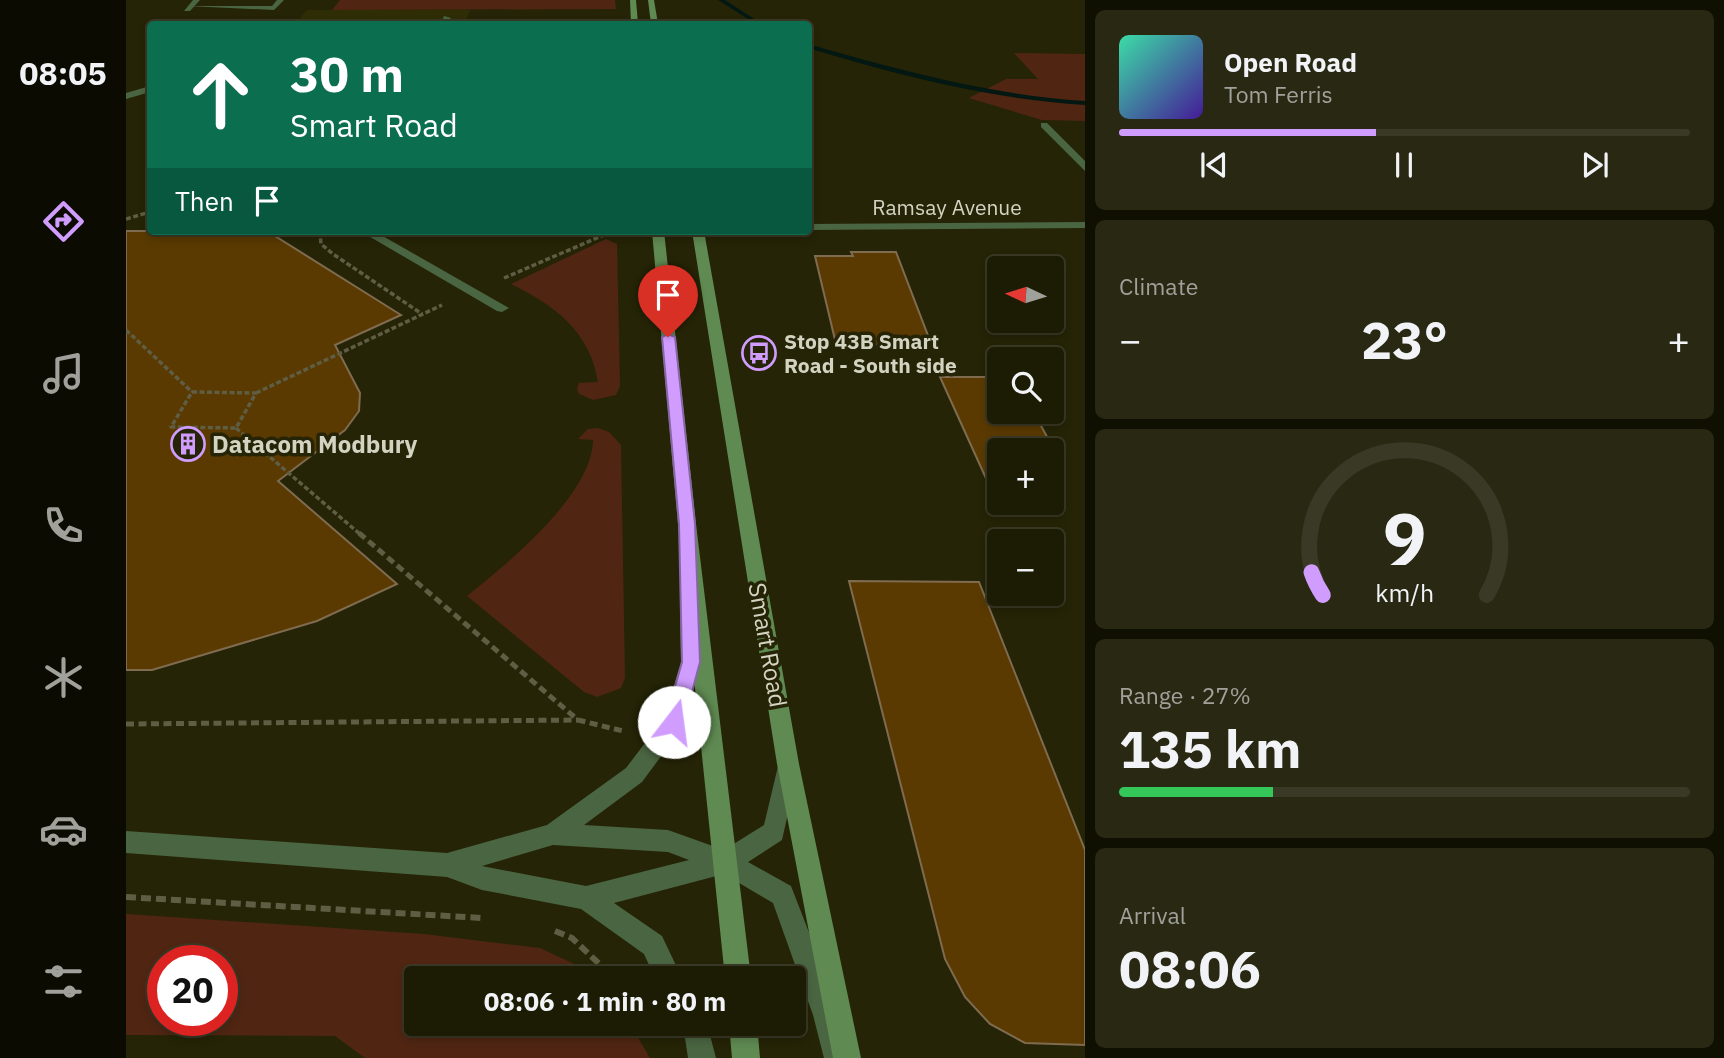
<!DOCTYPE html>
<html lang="en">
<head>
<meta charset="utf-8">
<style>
	:root { --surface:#1c1b04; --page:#292813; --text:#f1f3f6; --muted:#a0a19a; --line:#3a3926; --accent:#d09dff }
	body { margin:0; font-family:"IBM Plex Sans",sans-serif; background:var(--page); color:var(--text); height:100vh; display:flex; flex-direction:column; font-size:26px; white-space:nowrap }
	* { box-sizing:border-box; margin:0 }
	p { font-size:23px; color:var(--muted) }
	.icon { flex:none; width:38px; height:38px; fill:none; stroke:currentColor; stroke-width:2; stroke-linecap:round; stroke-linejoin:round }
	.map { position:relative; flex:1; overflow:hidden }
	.drawer { display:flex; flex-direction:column; gap:10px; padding:10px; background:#0f0f02; width:639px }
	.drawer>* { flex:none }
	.top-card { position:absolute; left:21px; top:21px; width:665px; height:214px; border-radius:7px; box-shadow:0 4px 10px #0003,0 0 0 2px var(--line); background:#0b6e4f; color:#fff; overflow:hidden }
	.needle { width:46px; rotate:274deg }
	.tools { position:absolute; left:861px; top:256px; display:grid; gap:14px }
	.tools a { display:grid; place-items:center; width:77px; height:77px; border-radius:7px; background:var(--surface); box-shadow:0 4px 10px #0003,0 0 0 2px var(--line); font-size:35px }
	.speed { position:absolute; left:21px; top:945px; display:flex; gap:14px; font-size:35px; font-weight:700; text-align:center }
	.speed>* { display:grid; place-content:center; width:91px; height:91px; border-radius:50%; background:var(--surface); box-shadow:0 4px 10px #0003,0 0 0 2px var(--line); line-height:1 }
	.speed .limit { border:10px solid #d22; background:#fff; color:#111 }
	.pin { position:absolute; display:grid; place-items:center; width:60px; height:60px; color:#fff; margin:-72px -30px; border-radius:50% 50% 50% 0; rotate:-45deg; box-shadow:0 0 7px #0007 }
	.pin .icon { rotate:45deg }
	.me { position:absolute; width:77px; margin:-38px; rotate:15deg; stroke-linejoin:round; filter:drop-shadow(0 0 5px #0008) }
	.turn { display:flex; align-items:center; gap:24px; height:147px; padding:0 28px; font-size:32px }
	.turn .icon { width:91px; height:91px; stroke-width:2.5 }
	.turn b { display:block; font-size:49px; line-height:60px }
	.then { display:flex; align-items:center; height:66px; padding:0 28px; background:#0003; gap:14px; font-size:26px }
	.big { font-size:52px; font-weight:700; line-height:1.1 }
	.drawer .card { flex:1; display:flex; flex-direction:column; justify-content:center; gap:10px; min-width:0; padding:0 24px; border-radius:10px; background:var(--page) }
	.drawer .dial { align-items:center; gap:0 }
	.dial svg { height:182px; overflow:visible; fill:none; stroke:var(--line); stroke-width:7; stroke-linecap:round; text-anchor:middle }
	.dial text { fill:var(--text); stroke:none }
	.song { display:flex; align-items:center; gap:21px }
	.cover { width:84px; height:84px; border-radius:10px; background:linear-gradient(135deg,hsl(160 70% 55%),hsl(260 70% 35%)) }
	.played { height:7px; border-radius:4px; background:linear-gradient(90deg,var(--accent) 45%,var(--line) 45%) }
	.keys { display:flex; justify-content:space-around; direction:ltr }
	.heat { display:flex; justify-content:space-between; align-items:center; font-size:38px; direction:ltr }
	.charge { height:10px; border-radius:5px; background:linear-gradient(90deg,#34c759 27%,var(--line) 0) }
	.trip { position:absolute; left:278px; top:966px; width:402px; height:70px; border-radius:7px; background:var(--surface); box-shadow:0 4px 10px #0003,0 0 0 2px var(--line); font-weight:700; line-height:70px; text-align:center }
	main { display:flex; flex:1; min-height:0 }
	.dock { display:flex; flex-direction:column; width:126px; justify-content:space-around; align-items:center; background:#0b0b02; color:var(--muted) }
	.dock .icon { width:49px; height:49px }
	.dock .on { color:var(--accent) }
	.dock b { font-size:32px; color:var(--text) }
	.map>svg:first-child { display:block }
	.built { fill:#2f2d05 }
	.green { fill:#502613; fill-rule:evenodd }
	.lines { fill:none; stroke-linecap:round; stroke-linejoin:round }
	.stream { fill:#031812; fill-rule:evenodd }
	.building { fill:#5a3a00; stroke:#7f6b50; stroke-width:2 }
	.path-far2 { stroke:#5f5e44; stroke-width:3.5; stroke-dasharray:5 2.5; stroke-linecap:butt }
	.path-far1 { stroke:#5f5e44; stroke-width:5; stroke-dasharray:8 4.5; stroke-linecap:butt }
	.path { stroke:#5f5e44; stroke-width:6; stroke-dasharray:10 5; stroke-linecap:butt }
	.lane { fill:#4a6542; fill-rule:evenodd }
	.street { fill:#4a6542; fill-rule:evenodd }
	.secondary { fill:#5f8a52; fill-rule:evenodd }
	.route { fill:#d09dff; stroke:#8766a6; stroke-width:2 }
	.labels { text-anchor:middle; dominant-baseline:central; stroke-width:7; stroke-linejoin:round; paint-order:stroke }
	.far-street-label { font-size:21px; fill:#d3d3c2; stroke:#252406 }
	.far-poi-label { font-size:21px; font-weight:bold; fill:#d3d3c2; stroke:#252406; text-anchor:start }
	.poi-label { font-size:24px; font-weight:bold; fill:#d3d3c2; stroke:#252406; text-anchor:start }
	.street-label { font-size:24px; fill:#d3d3c2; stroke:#252406 }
</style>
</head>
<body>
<main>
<nav class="dock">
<b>08:05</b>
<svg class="icon on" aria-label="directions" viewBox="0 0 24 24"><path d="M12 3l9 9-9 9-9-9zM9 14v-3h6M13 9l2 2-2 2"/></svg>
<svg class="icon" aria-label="music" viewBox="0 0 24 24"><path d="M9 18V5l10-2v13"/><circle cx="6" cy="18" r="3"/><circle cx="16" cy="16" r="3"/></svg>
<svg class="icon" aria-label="phone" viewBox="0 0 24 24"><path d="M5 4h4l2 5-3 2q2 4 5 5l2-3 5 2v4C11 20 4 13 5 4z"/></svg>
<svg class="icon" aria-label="climate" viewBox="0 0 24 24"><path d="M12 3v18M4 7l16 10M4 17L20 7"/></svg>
<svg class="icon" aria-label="car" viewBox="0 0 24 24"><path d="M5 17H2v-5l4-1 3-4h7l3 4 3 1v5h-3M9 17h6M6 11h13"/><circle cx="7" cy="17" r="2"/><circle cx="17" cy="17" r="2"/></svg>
<svg class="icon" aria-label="filters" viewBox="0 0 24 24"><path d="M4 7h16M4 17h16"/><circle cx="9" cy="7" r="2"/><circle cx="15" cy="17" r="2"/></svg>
</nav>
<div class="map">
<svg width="960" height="1058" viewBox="0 0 960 1058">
	<rect width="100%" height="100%" fill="#252406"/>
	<!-- built -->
	<polygon class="built" points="181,10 344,10 339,24 169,24"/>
	<!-- green -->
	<g class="green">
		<polygon points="214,0 489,0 490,9 206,10"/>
		<polygon points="888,53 959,54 959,121 916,120 843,98 880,79 912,79"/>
		<path d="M 480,239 L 491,244 L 494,386 L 490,395 L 467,400 L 453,394 L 451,389 L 453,383 L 472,382 C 464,331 428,305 385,284 Z"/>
		<path d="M 472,428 L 483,432 L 495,445 L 499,678 L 495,688 L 471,697 L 458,692 L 341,596 C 382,563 466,495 467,440 L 452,439 L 462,429 Z"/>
		<path d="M 0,914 L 298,934 L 414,948 L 459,969 L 470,978 L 290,978 L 290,1024 L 504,1024 L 524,1058 L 239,1058 L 209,1036 L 0,1035 ZM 37,961 L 96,961 L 96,1020 L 37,1020 Z"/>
	</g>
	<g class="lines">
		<!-- stream -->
		<g class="stream">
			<polygon points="592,0 599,0 636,24 630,24"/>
			<path d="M 682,44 C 774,70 863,95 960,101 L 960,105 C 864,99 774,76 682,48 Z"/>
		</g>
	</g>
	<!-- building -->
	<g class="building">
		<polygon points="0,231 141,231 275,315 209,345 234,393 233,411 219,430 152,481 271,584 191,621 26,670 0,670"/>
		<polygon points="725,252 770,252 806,346 710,344 689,256 727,256"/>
		<polygon points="814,377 873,377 873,411 907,411 932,457 926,457 926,450 873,450 873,507"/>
		<polygon points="723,581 853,582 959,850 959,1045 899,1043 864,1024 839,997 819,959"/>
	</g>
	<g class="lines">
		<!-- path-far2 -->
		<g class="path-far2">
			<polyline points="0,219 24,212"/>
			<polyline points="194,231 195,244 207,254 296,314"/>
			<polyline points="378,278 487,231"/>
			<polyline points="0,330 66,392"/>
			<polygon points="66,392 130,393 110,428 45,427"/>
			<polyline points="130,393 316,305"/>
			<polyline points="110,428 235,535"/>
		</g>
		<!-- path-far1 -->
		<g class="path-far1">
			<polyline points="233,533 452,720 497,731"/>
			<polyline points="0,724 452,720"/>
		</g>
		<!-- path -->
		<g class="path">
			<polyline points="0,897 356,918"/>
			<polyline points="429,931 446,938 488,978"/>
			<polyline points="523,1024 528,1036"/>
		</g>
		<!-- lane -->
		<g class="lane">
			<polygon points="151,0 158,0 148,10 60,6 146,6"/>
			<polygon points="318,16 325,18 321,24 315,24"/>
			<polygon points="24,86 24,92 0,99 0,93"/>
			<polygon points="234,231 248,231 383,308 376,312 371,311"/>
			<path d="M 564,613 L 571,615 L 574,620 L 575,662 L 556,728 L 516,782 L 458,825 L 542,830 L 598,850 L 638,825 L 653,762 L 661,759 L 669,762 L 672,769 L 656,840 L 622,862 L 665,886 L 715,1015 L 726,1058 L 698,1058 L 687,1015 L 647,903 L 598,874 L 488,903 L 536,936 L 556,978 L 529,978 L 518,954 L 455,909 L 356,890 L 321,877 L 0,853 L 0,831 L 321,853 L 421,825 L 500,768 L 538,718 L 555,662 L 554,620 L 557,615 ZM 427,845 L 542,852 L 563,860 L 460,886 L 356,866 Z"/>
			<polygon points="552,1024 581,1024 590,1058 562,1058 559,1038"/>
		</g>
		<!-- street -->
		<g class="street">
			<polygon points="67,0 74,0 64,11 58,11"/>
			<polygon points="915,123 921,123 960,162 960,172 915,127"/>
			<polygon points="960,222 960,228 682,230 682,224"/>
		</g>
		<!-- secondary -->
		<g class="secondary">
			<polygon points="504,0 510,0 512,24 505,24"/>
			<polygon points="522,0 528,0 532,24 525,24"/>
			<polygon points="526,231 538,231 570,524 625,978 599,978 552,524"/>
			<polygon points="566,231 578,231 673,764 735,1058 707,1058 651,764"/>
			<polygon points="603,1024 631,1024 634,1058 606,1058"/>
		</g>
	</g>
	<!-- route -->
	<polygon class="route" points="542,334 549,337 569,524 574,662 558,722 555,728 548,730 542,728 539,722 556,662 553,524 536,337"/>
	<!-- icons -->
	<defs>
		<g id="bus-ring" transform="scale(1.75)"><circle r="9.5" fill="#252406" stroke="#d09dff" stroke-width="1.5"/><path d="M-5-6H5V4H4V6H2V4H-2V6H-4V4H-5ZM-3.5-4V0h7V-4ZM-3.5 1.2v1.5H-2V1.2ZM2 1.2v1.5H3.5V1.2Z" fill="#d09dff"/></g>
		<g id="building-ring" transform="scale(1.75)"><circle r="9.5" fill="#252406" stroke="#d09dff" stroke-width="1.5"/><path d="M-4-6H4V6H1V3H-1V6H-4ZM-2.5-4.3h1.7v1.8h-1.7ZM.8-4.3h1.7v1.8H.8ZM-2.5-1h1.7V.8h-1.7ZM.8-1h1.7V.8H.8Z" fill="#d09dff"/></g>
	</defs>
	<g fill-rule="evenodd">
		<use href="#bus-ring" x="633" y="353"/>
		<use href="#building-ring" x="62" y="444"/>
	</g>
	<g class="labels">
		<!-- far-street labels -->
		<g class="far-street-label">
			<text x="821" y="207">Ramsay Avenue</text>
		</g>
		<!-- far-poi labels -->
		<g class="far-poi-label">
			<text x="658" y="341">Stop 43B Smart<tspan x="658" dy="24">Road - South side</tspan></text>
		</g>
		<!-- poi labels -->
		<g class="poi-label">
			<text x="86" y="444">Datacom Modbury</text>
		</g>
		<!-- street labels -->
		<g class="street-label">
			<text transform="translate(642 645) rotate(80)">Smart Road</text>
		</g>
	</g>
</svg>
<div class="tools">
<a><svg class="needle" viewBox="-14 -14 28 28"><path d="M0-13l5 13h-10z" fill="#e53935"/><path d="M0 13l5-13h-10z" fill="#a0a19a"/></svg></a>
<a><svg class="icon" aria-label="search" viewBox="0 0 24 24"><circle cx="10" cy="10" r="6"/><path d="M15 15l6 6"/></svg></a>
<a>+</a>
<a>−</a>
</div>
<div class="speed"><div class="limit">20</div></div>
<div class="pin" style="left:542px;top:337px;background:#d93025"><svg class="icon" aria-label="arrive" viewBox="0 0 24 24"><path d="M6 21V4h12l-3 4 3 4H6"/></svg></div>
<svg class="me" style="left:548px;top:722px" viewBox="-20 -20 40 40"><circle r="19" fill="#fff"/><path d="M0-13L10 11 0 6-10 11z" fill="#d09dff"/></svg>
<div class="trip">08:06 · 1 min · 80 m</div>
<div class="top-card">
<div class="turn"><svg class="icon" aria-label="ahead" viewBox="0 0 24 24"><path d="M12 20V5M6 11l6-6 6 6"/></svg><div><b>30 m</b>Smart Road</div></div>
<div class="then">Then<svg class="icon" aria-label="arrive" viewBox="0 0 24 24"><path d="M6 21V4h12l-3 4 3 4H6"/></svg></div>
</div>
</div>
<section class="drawer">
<div class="card">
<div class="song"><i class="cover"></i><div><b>Open Road</b><p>Tom Ferris</p></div></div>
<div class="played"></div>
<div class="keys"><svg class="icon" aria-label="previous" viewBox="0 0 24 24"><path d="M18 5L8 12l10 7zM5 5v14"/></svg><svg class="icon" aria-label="pause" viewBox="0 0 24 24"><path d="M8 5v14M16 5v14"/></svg><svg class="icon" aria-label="next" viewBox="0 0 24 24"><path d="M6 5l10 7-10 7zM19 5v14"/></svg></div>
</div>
<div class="card"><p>Climate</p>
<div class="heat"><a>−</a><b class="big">23°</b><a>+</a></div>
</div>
<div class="card dial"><svg viewBox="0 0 100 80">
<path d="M14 69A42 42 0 1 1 86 69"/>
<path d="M14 69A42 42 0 0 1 9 59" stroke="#d09dff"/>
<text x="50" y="56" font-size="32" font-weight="700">9</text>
<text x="50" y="72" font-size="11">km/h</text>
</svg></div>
<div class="card"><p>Range · 27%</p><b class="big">135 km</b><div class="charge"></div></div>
<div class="card"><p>Arrival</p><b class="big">08:06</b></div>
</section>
</main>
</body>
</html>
